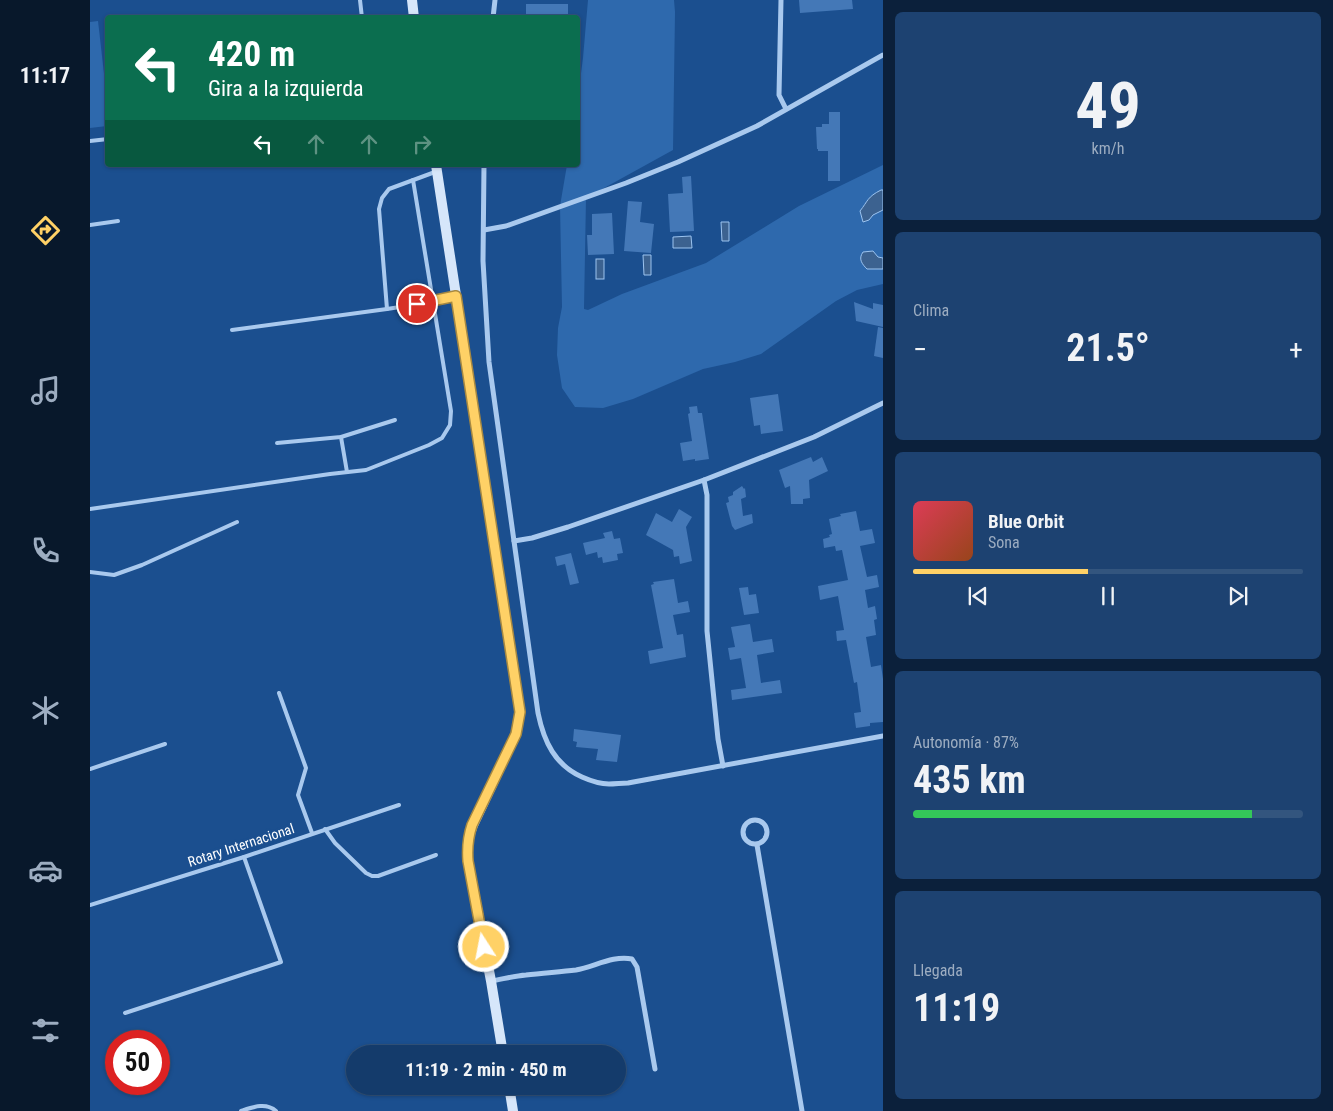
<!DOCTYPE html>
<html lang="es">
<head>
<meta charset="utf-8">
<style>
	:root { --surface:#143b6b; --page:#1d4271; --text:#f1f3f6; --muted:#9dadc1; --line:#33557e; --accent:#ffd166 }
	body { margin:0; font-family:"Roboto Condensed",sans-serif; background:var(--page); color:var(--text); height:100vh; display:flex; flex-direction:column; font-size:19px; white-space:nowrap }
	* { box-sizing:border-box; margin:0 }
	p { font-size:16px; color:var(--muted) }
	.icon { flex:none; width:28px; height:28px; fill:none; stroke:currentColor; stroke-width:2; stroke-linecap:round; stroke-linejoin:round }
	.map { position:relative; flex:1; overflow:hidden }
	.details { display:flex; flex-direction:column; gap:12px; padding:12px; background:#0b203b; width:450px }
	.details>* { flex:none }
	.guide { position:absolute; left:15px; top:15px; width:475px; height:152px; border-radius:5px; box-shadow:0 1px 4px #0004,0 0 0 1px var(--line); background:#0b6e4f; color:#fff; overflow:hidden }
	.speed { position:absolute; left:15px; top:1030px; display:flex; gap:10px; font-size:25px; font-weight:700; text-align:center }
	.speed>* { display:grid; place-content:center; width:65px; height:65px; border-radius:50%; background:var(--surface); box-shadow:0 1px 4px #0004,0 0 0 1px var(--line); line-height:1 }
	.speed .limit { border:8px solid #d22; background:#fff; color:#111 }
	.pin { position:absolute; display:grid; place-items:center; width:42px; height:42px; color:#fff; margin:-21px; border:2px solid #fff; border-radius:50%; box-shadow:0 1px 5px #0007 }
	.me { position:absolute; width:55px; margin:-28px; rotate:349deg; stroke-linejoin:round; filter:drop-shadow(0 0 4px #0008) }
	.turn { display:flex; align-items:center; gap:18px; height:105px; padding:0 20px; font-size:22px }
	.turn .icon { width:65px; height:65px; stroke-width:2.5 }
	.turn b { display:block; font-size:35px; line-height:42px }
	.lanes { display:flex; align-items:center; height:48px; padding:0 20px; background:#0003; justify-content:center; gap:25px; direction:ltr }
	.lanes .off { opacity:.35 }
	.big { font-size:38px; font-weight:700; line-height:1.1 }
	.details .card { flex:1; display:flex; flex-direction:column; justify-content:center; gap:8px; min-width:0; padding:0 18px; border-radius:8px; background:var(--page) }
	.details .dial { align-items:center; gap:0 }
	.dial b { font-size:65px; line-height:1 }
	.song { display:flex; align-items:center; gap:15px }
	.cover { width:60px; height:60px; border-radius:8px; background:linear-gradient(135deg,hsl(350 70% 55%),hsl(20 70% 35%)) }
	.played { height:5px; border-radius:2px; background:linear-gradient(90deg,var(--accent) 45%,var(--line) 45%) }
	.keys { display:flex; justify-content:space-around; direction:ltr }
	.heat { display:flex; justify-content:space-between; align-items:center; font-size:28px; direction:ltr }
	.charge { height:8px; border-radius:4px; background:linear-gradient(90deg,#34c759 87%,var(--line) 0) }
	.trip { position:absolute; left:256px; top:1045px; width:280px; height:50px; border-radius:25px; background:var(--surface); box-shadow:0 1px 4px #0004,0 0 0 1px var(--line); font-weight:700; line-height:50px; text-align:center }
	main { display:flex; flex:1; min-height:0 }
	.tabs { display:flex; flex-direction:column; width:90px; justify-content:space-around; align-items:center; background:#08182b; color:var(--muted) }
	.tabs .icon { width:35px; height:35px }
	.tabs .selected { color:var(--accent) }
	.tabs b { font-size:22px; color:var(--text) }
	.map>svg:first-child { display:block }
	.green { fill:#2e69ad }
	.water { fill:#3c6290; stroke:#9cc4f0 }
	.building { fill:#4478b7 }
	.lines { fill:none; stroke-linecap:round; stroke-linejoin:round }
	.lane { stroke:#a9c9ee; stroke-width:4 }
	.street { stroke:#a9c9ee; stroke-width:5 }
	.secondary { stroke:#d6e6fa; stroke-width:10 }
	.route-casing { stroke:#a68842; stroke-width:12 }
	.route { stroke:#ffd166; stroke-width:9 }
	.labels { text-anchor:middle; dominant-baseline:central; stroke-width:5; stroke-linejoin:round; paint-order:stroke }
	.street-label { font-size:14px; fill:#fff; stroke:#1b4f8f }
</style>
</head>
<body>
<main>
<nav class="tabs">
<b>11:17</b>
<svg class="icon selected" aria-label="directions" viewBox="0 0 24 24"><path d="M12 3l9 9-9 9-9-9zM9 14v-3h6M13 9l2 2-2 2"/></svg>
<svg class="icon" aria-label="music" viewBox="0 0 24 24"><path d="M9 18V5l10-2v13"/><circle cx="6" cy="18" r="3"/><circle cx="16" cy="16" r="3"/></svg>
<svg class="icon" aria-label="phone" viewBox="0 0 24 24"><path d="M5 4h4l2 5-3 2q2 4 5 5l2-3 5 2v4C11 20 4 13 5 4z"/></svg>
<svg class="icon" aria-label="climate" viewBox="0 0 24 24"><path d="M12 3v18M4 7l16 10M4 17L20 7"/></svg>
<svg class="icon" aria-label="car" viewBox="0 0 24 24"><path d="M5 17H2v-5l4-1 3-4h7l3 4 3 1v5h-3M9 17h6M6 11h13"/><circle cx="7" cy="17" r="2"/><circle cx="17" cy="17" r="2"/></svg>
<svg class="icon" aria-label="filters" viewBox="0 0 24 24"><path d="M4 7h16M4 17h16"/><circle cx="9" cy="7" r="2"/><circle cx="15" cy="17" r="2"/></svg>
</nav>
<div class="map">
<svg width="793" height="1111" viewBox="0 0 793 1111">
	<rect width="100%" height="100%" fill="#1b4f8f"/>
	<!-- green -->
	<g class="green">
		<polygon points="498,0 584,0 585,12 583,150 496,198 494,309 498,310 532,294 616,263 709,206 793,165 793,284 767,290 746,301 671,354 645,362 613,369 543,399 513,408 485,407 472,388 467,355 468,328 472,307 470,206 477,165 488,165 488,96 493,58"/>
		<polygon points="8,21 17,100 17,126 0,128 0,22"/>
	</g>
	<!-- water -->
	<g class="water">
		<path d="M 791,190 L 793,190 L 793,210 L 783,215 L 779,220 L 773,222 L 770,211 C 778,201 777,197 791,190 Z"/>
		<polygon points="631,222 639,222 639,241 632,241"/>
		<polygon points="601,236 602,248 583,248 583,237"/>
		<path d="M 783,251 L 788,257 L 793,258 L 793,269 L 777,269 C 772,264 768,259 773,252 Z"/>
		<polygon points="553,255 561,255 561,275 554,275"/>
		<rect x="506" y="259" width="8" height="20"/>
	</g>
	<!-- building -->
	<g class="building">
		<polygon points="709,0 762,0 763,9 710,13"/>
		<rect x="436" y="4" width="42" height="14"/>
		<polygon points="739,112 750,112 750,181 738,181 738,151 728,151 728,149 727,149 726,127 732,127 732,124 739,124"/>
		<polygon points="601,176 604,231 580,232 578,194 593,193 592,177"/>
		<polygon points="538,201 552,202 550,222 564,224 561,253 534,251"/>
		<polygon points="522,213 524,254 498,255 497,235 502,235 502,214"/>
		<polygon points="764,302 783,309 783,303 793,305 793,327 766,321"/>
		<polygon points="788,327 793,328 793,358 784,356"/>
		<polygon points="688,394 693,431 671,434 670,425 664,426 660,398"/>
		<polygon points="607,406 608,413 612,413 619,459 605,461 605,459 593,461 590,443 602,441 598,414 600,413 599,407"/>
		<polygon points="721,457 723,462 732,457 738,471 719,480 720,498 713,499 713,504 701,504 700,486 695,488 689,470"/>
		<polygon points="652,486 654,489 655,488 656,497 651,499 653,516 662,514 663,523 645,530 642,526 636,503 639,502 638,497 643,495 643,492"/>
		<polygon points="589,509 602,517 596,527 602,561 590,564 589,556 584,557 583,550 556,535 566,513 582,522"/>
		<polygon points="766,511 770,531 782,529 785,543 770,546 777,577 787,575 789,587 775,590 778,608 785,606 787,619 784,620 786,635 776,637 781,667 791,665 793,679 793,722 780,723 780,726 766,728 764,713 771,712 767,682 764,683 756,640 747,641 746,631 754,630 748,596 730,600 728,586 758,580 752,550 746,551 745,546 734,548 733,539 740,537 739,535 742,534 739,519 751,516 750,514"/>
		<polygon points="522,531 524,539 530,538 533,553 527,554 528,560 513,563 512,557 508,558 507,552 496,555 493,543 515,538 513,533"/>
		<polygon points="481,553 489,583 480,585 475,564 467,566 465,557"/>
		<polygon points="584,579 588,603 598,601 600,612 583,615 587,635 593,634 596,657 560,664 558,651 573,648 561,585 564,584 563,582"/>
		<polygon points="658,587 659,595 666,594 669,613 654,615 649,588"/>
		<polygon points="660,624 663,642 682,639 684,652 667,655 671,683 690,680 692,693 642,700 641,690 656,688 651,658 640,660 638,648 645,647 641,627"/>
		<polygon points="484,729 531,735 527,762 506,760 508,749 486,747 487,742 483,741"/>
	</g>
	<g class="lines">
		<!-- lane -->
		<g class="lane">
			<polyline points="270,0 272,18"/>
			<polyline points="0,141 18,139"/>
			<polyline points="0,225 28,221"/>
			<polyline points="297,309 289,209 292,198 299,189 345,172"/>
			<polyline points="142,330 297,309 342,302 365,296"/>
			<polyline points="251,437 257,472"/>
			<polyline points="187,443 251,437 305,420"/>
			<polyline points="0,509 240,474 276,470 339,445 352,438 360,425 361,411 323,180"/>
			<polyline points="0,572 24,575 52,565 147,522"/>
			<polyline points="189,693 216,768 208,795 222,833"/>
			<polyline points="0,769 75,744"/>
			<polyline points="235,829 245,843 276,873 282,876 288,876 346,855"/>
			<polyline points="0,905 154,857 309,805"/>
			<polyline points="35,1013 191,962 154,857"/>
			<path d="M 151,1111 C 163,1107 176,1102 186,1111"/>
		</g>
		<!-- street -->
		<g class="street">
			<polyline points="691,0 689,95 696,109"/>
			<polyline points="403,18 405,0"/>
			<path d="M 394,165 L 393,261 L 399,362 L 448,713 C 454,742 465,765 492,777 C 501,781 509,784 519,784 C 525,784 532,783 538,783 L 793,736"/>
			<polyline points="394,230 416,226 536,183 588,162 667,126 793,55"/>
			<polyline points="614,480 617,495 617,631 628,739 633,766"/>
			<polyline points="424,541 442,538 478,527 614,480 724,437 793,403"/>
			<circle cx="665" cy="832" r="12"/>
			<polyline points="667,845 712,1111"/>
			<path d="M 401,981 C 413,979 424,976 436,975 C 452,973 469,972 486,970 C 504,967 523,955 542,959 L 547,967 L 565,1069"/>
		</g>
		<!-- secondary -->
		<g class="secondary">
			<polyline points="322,0 324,18"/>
			<path d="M 346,165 L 430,712 L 426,734 L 383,825 C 378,837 377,848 378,861 L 401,981 L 413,1054"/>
			<polyline points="419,1086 423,1111"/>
		</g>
	</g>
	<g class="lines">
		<!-- route casing -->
		<g class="route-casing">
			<path id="route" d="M 327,304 L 366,296 L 430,712 L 426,734 L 382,825 C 378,837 377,848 378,861 L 394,947"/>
		</g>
		<!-- route -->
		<use href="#route" class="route"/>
	</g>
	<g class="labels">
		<!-- street labels -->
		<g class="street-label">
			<text transform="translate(151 845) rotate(-18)">Rotary Internacional</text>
		</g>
	</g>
</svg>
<div class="speed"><div class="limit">50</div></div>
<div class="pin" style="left:327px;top:304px;background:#d93025"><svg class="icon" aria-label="arrive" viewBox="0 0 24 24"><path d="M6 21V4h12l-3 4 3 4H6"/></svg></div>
<svg class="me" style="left:394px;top:947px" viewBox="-20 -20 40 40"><circle r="17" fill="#ffd166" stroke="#fff" stroke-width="3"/><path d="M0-11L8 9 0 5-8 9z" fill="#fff"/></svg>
<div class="trip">11:19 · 2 min · 450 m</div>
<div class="guide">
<div class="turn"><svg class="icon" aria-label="left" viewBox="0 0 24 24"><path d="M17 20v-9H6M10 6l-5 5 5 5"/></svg><div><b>420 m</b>Gira a la izquierda</div></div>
<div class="lanes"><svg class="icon" aria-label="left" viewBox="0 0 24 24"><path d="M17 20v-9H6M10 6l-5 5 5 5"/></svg><svg class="icon off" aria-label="ahead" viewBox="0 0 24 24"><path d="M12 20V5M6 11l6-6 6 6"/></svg><svg class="icon off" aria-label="ahead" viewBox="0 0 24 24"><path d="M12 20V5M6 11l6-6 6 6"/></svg><svg class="icon off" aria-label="right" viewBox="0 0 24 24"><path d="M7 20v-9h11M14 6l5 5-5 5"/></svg></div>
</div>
</div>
<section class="details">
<div class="card dial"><b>49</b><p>km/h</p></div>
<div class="card"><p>Clima</p>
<div class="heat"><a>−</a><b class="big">21.5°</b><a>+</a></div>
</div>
<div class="card">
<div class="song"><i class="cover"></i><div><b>Blue Orbit</b><p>Sona</p></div></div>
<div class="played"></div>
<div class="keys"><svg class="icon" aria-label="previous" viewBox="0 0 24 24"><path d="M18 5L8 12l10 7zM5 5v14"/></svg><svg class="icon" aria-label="pause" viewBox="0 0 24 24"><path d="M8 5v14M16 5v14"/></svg><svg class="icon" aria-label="next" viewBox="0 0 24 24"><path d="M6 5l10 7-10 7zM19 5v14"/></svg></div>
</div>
<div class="card"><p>Autonomía · 87%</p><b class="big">435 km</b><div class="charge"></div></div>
<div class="card"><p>Llegada</p><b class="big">11:19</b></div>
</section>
</main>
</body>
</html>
